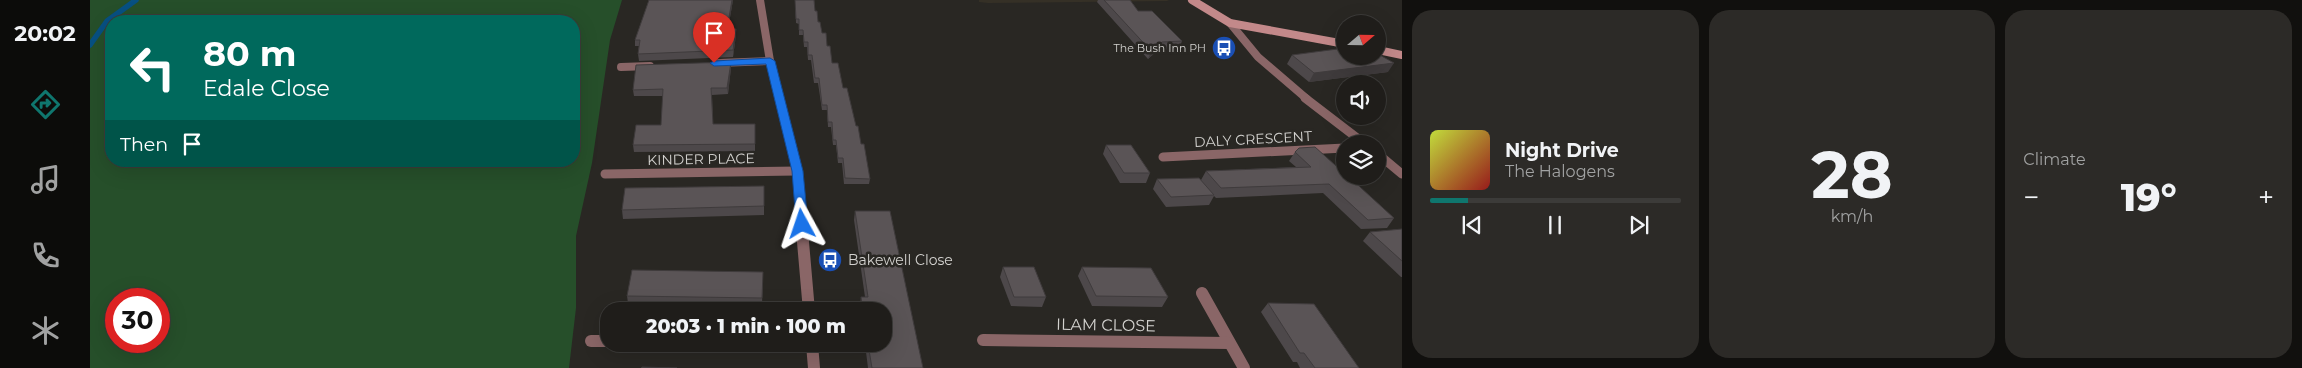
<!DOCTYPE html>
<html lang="en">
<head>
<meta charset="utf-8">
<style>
	:root { --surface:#1f1d1a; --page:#2c2a27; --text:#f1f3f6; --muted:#a1a2a2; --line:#3c3b39; --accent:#0f766e }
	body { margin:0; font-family:Montserrat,sans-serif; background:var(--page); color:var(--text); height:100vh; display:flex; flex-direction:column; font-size:19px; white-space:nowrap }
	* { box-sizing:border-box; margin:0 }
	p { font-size:16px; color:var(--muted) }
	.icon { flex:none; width:28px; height:28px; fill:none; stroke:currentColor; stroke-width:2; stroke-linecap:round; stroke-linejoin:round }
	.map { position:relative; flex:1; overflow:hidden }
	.sheet { display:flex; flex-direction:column; gap:10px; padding:10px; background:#11100e; width:900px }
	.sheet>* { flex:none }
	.top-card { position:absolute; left:15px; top:15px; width:475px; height:152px; border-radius:20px; box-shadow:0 5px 20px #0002,0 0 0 1px var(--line); background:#00695c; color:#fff; overflow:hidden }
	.needle { width:32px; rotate:70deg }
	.tools { position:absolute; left:1246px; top:15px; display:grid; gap:10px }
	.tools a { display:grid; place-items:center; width:50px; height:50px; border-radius:50%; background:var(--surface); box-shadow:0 5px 20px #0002,0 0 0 1px var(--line); font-size:25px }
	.speed { position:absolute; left:15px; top:288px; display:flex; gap:10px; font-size:25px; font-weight:700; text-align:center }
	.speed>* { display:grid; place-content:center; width:65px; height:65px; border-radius:50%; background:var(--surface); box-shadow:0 5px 20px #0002,0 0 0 1px var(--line); line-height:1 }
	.speed .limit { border:8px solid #d22; background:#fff; color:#111 }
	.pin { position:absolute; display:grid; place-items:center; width:42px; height:42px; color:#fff; margin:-51px -21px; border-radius:50% 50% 50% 0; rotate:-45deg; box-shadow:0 0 5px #0007 }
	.pin .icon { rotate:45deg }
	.me { position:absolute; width:55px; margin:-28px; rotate:355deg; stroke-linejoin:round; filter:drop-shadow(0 0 4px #0008) }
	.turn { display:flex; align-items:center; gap:18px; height:105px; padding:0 15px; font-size:22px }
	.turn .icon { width:65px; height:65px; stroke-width:2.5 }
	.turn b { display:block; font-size:35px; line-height:42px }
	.then { display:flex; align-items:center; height:48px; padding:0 15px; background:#0003; gap:10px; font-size:19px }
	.big { font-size:38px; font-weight:800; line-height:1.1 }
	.sheet .widget { flex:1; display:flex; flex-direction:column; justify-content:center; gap:8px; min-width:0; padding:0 18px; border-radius:20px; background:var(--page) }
	.sheet .dial { align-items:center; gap:0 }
	.dial b { font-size:65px; line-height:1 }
	.song { display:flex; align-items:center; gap:15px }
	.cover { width:60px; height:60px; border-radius:8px; background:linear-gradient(135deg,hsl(70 70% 55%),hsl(0 70% 35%)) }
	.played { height:5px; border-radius:2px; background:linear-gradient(90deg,var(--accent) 15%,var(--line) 15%) }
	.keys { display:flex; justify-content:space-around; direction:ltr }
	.heat { display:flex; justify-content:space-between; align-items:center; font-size:28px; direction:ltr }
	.sheet .tiles { flex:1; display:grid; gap:10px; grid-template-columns:repeat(3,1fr) }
	.trip { position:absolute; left:510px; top:302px; width:292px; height:50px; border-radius:20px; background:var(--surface); box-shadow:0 5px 20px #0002,0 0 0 1px var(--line); font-weight:800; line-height:50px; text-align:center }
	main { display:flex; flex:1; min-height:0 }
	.tab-bar { display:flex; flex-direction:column; width:90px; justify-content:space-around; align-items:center; background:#0c0c0a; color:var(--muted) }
	.tab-bar .icon { width:35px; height:35px }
	.tab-bar .current { color:var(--accent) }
	.tab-bar b { font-size:22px; color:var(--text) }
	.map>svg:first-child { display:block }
	.built { fill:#353026 }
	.green { fill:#264f2a; fill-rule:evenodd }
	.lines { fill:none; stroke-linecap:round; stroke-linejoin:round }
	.stream { stroke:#075082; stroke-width:5.5 }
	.minor-far2 { stroke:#8a6667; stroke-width:8 }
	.minor-far1 { stroke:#8a6667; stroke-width:9 }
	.minor { stroke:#8a6667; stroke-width:12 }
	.tertiary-far1 { stroke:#8a6667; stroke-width:8 }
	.tertiary { stroke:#8a6667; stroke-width:9 }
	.secondary { stroke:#c3898a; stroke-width:8 }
	.wall { fill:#4d484a }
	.shaded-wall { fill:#3f3b3c }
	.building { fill:#5a5456; stroke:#3f3b3c }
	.route { fill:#1a73e8; stroke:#114b97 }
	.labels { text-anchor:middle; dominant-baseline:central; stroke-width:5; stroke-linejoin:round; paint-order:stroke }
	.far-poi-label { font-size:11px; fill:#d3d2cf; stroke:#292723; text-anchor:end }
	.street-label { font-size:14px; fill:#d3d2cf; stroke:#292723 }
	.poi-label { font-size:14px; fill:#d3d2cf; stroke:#292723; text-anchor:start }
	.near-street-label { font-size:16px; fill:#d3d2cf; stroke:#292723 }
</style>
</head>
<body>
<main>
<nav class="tab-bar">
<b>20:02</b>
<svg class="icon current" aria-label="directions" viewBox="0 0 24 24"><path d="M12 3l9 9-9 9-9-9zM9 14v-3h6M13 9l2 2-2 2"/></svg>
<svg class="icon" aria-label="music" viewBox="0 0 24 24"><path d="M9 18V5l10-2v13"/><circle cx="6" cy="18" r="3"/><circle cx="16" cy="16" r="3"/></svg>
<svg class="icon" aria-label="phone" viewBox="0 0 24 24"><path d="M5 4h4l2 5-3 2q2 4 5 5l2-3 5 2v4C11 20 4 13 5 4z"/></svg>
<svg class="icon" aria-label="climate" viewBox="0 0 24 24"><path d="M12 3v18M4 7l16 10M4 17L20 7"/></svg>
</nav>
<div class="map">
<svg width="1312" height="368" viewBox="0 0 1312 368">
	<rect width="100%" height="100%" fill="#292723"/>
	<!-- built -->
	<polygon class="built" points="889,0 1077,0 1079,1 898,3 889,2"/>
	<!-- green -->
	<path class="green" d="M 0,0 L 532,0 L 520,40 L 502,163 L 486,236 L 486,308 L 479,368 L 0,368 ZM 21,21 L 484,21 L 484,161 L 21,161 ZM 26,299 L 69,299 L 69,341 L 26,341 Z"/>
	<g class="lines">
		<!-- stream -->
		<polyline class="stream" points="0,45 17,21 46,0"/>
		<!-- minor-far2 -->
		<g class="minor-far2">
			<polyline points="670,0 680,61 689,99"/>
			<polyline points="629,63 680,61"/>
			<polyline points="531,67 560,66"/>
		</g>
		<!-- minor-far1 -->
		<g class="minor-far1">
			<polyline points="689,98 707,171 711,220"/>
			<polyline points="1073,157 1255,148"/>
			<polyline points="515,174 707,171"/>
		</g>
		<!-- minor -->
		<g class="minor">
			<polyline points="711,219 719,311"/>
			<polyline points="1112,293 1154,368"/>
			<polyline points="893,340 1139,343"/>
			<polyline points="501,341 519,341"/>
			<polyline points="722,344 724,368"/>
		</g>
		<!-- tertiary-far1 -->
		<polyline class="tertiary-far1" points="1140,23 1168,57 1217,99"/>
		<!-- tertiary -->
		<g class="tertiary">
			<polyline points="1215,98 1275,144"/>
			<polyline points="1288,154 1312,174"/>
		</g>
		<!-- secondary -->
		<g class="secondary">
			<polyline points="1102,0 1140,23 1255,44"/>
			<polyline points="1288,50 1312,55"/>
		</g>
	</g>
	<!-- wall -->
	<g class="wall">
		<polygon points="559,0 643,0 638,29 646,35 643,57 549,61 548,54 549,46 545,46 545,40"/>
		<polygon points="705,0 724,0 725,11 732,33 737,46 742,63 753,88 771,144 780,179 779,184 754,184 752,163 748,163 746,145 743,145 741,127 738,127 737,110 732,110 728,83 724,83 721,60 718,60 717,47 714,47 713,35 709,35 709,24 706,23"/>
		<polygon points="1008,0 1040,0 1048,11 1092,41 1089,49 1068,50 1058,59 1007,2"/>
		<polygon points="1202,55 1298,72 1219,82 1197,64"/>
		<polygon points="641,68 638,94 622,95 623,124 665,124 665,151 544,152 543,145 571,125 573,96 544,96 543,90"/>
		<polygon points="1016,145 1060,173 1056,183 1030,183 1013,154"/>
		<polygon points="1205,152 1304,218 1297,228 1271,229 1233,193 1126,198 1124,196 1119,205 1076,207 1063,189 1067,179 1111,180 1116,171 1206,167 1199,161"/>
		<polygon points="674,186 674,215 533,219 532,210"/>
		<polygon points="765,211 833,368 778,368 775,344 794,344 794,311 770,311 770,306 771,297 775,297 764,220"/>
		<polygon points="1312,229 1312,277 1311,277 1273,241 1280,232"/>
		<polygon points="913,267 956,297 952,307 921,306 910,277"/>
		<polygon points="992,267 1078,297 1072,307 1002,306 988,276"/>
		<polygon points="673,272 672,306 538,303 537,296"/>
		<polygon points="1178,303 1269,368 1210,368 1207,362 1203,362 1171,312"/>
	</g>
	<!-- shaded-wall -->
	<g class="shaded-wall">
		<polygon points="642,0 643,0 637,35 637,29"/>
		<polygon points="646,29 646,35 643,57 643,50"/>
		<polygon points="1072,42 1068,50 1058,59 1061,51"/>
		<polygon points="641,62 641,68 638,94 637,88"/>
		<polygon points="1304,63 1298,72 1219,82 1224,73"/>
	</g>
	<!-- building -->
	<g class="building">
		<polygon points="559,0 642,0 637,29 646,29 643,50 548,54 550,40 545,40"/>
		<polygon points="705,0 724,0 725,11 727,11 728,22 730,22 732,33 736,33 737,46 740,46 742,63 748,63 753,88 757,88 766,126 768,126 771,144 774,144 780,179 755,178 753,158 748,158 746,140 743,140 742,122 738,122 737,105 732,105 729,78 725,78 722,55 718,55 718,42 714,42 713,30 709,30 709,19 706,19"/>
		<polygon points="1014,0 1040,0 1048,11 1062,11 1092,41 1072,42 1061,51"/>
		<polygon points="1255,48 1255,56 1288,56 1288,54 1304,63 1224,73 1202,55"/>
		<polygon points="641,62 637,88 621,88 623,124 665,124 665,144 543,145 546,125 571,125 573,89 543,90 546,65"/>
		<polygon points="1016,145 1041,145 1060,173 1034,173"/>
		<polygon points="1225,147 1255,174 1255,176 1258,176 1304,218 1278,220 1239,184 1131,188 1116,171 1221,167 1205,152 1209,148"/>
		<polygon points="1109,178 1124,195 1081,197 1067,179"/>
		<polygon points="674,186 674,206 532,210 535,188"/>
		<polygon points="765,211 800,211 833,368 782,368 778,344 794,344 794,311 773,311 771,297 778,297"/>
		<polygon points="1312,229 1312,261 1280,232"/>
		<polygon points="913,267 944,267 956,297 924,297"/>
		<polygon points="992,267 1061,268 1078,297 1006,296"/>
		<polygon points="542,270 673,272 672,298 537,296"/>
		<polygon points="1178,303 1224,304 1269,368 1225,368 1214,353 1210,353"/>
		<polygon points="552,367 587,368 551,368"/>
	</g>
	<!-- route -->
	<polygon class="route" points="680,58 685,61 713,171 718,224 712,228 706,224 702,171 676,64 624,66 620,63 624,61"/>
	<!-- icons -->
	<defs>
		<g id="bus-disc" transform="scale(1.25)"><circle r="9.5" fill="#1a4fb4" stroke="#292723"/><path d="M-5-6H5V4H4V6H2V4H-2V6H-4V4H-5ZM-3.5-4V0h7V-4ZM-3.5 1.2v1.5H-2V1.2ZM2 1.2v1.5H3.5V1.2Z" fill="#fff"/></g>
	</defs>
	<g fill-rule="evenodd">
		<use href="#bus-disc" x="1134" y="48"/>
		<use href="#bus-disc" x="740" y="260"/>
	</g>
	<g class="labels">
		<!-- far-poi labels -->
		<g class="far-poi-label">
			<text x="1116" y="48">The Bush Inn PH</text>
		</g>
		<!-- street labels -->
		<g class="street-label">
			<text transform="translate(1163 139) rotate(-3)">DALY CRESCENT</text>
			<text transform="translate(611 159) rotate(-1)">KINDER PLACE</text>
		</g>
		<!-- poi labels -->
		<g class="poi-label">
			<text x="758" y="260">Bakewell Close</text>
		</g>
		<!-- near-street labels -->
		<g class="near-street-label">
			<text transform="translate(1016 325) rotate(1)">ILAM CLOSE</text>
		</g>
	</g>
</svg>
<div class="tools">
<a><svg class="needle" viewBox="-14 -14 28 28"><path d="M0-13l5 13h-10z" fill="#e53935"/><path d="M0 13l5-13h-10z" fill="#a1a2a2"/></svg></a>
<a><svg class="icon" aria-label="sound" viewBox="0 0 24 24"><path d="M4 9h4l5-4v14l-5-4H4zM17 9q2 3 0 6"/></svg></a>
<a><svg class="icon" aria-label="layers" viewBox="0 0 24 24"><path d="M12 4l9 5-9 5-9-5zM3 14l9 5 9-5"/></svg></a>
</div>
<div class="speed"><div class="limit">30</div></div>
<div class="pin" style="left:624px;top:63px;background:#d93025"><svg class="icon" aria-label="arrive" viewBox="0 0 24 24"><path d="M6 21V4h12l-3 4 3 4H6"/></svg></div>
<svg class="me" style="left:712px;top:224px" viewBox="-20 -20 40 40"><path d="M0-17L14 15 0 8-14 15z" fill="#1a73e8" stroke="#fff" stroke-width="4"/></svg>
<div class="trip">20:03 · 1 min · 100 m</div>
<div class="top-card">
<div class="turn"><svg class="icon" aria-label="left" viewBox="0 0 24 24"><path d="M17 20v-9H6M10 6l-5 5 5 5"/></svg><div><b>80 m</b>Edale Close</div></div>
<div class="then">Then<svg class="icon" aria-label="arrive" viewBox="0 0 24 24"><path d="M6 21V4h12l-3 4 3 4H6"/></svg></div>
</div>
</div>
<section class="sheet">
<div class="tiles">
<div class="widget">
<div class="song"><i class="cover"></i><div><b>Night Drive</b><p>The Halogens</p></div></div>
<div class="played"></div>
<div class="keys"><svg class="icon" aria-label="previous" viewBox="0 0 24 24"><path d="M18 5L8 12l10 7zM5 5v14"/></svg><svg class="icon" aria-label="pause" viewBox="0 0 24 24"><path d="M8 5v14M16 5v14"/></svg><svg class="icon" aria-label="next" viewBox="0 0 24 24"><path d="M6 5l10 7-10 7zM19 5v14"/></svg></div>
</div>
<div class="widget dial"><b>28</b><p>km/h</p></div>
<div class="widget"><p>Climate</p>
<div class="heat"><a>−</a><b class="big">19°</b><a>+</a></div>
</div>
</div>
</section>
</main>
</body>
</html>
